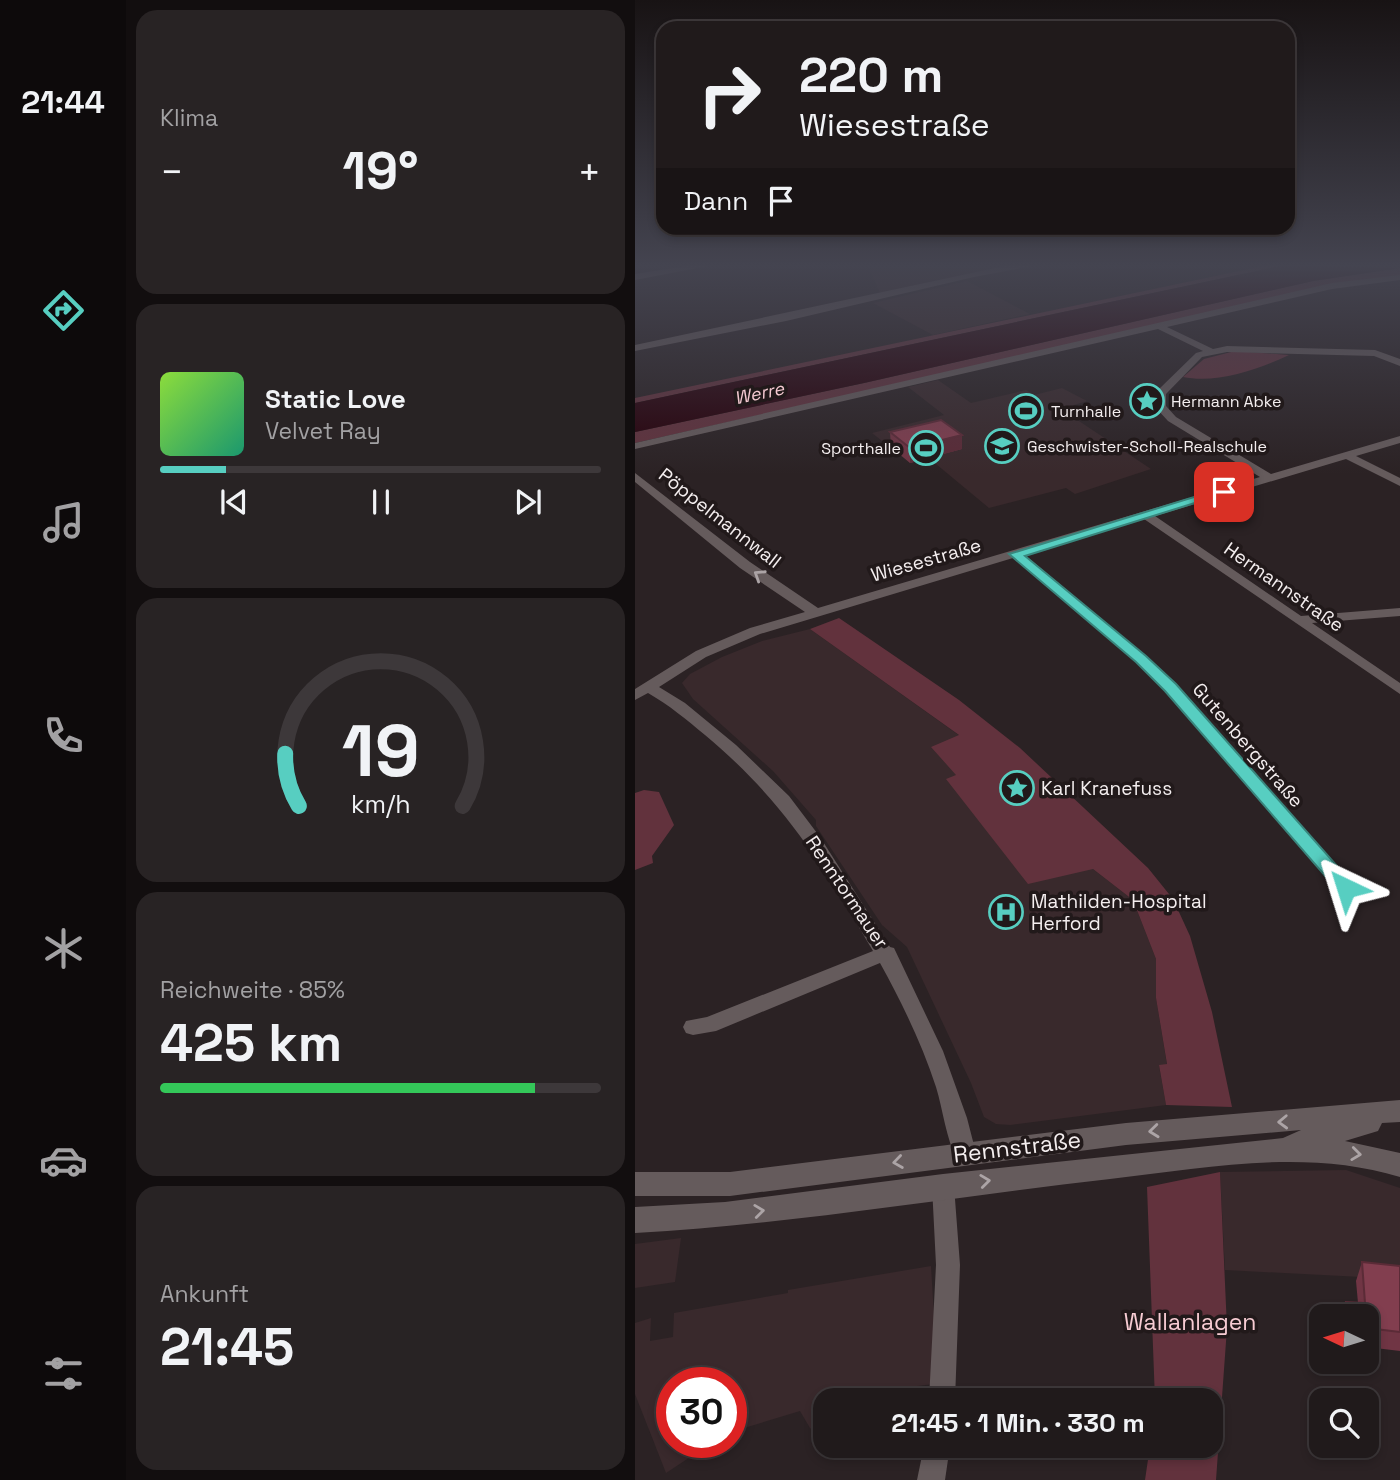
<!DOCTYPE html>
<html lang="de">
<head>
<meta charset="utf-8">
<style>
	:root { --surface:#201a1b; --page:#282324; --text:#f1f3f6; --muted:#a2a1a3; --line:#3d383a; --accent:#57cec1 }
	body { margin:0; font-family:"Space Grotesk",sans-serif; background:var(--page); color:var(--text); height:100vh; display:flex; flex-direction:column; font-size:26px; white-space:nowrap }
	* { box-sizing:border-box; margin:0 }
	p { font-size:23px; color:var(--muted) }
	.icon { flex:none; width:38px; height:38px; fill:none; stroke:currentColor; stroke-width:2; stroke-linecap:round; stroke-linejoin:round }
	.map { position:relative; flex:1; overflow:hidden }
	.drawer { display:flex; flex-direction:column; gap:10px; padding:10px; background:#120e0f; width:509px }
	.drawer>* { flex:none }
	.hud { position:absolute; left:21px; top:21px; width:639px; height:214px; border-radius:21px; box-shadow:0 4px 10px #0003,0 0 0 2px var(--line); background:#201a1b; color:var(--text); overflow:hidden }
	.needle { width:46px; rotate:274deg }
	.buttons { position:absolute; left:674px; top:1304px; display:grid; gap:14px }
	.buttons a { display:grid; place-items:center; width:70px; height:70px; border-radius:14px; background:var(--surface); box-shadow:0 4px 10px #0003,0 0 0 2px var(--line); font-size:35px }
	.speed { position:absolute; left:21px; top:1367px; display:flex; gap:14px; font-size:35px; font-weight:700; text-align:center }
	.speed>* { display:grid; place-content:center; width:91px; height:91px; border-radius:50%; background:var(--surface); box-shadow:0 4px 10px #0003,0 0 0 2px var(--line); line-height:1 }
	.speed .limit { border:10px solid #d22; background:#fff; color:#111 }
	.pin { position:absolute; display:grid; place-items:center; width:60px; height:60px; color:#fff; margin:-30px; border-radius:14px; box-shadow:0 4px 10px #0006 }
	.me { position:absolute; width:77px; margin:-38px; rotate:319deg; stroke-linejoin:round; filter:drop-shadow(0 0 5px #0008) }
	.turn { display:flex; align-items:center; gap:24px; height:147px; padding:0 28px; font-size:32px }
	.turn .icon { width:91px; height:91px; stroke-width:2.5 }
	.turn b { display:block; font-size:49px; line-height:60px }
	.then { display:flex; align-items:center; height:66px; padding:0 28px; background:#0003; gap:14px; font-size:26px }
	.big { font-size:52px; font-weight:800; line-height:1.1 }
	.drawer .tile { flex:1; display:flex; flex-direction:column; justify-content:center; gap:10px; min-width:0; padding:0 24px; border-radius:21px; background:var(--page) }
	.drawer .dial { align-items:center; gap:0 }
	.dial svg { height:182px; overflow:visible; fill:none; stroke:var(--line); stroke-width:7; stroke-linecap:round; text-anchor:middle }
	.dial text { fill:var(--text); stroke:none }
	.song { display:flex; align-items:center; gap:21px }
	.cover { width:84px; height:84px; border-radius:10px; background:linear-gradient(135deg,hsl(90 70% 55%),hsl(160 70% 35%)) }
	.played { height:7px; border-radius:4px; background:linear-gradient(90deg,var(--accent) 15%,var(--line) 15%) }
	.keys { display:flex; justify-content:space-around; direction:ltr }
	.heat { display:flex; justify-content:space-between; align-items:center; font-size:38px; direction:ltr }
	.charge { height:10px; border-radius:5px; background:linear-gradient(90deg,#34c759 85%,var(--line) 0) }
	.trip { position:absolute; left:178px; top:1388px; width:410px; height:70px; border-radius:21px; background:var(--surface); box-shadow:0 4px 10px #0003,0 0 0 2px var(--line); font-weight:800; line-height:70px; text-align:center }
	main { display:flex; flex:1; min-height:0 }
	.menu { display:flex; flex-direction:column; width:126px; justify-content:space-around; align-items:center; background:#0d0a0b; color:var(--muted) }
	.menu .icon { width:49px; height:49px }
	.menu .current { color:var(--accent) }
	.menu b { font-size:32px; color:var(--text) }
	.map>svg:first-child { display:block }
	.built { fill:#39292c }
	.green { fill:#62323d }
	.water { fill:#27000a }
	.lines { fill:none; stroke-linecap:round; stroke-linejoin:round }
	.minor { fill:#655b5c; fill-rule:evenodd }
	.secondary { fill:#655b5c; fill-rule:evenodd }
	.wall { fill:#703544 }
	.shaded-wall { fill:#5b2b37 }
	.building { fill:#823e4f; stroke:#5b2b37; stroke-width:2 }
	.oneway { stroke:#aca4a6 }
	.route { fill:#57cec1; stroke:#39867d; stroke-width:2 }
	.labels { text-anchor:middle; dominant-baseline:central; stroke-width:7; stroke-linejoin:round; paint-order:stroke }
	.far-poi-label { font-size:16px; fill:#f4eeef; stroke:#21191a; text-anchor:start }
	.far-water-label { font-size:18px; font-style:italic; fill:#f4c9d1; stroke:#21191a }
	.street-label { font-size:19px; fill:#f4eeef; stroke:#21191a }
	.poi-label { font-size:19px; fill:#f4eeef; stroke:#21191a; text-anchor:start }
	.near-street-label { font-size:23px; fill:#f4eeef; stroke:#21191a }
	.near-park-label { font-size:23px; fill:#f7ccd3; stroke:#21191a }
</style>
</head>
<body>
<main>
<nav class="menu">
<b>21:44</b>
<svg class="icon current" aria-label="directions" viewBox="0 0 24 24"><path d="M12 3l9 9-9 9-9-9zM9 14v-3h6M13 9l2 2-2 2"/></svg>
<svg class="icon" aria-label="music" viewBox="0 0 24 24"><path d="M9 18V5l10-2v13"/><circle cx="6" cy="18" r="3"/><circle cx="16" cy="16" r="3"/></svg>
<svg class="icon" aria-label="phone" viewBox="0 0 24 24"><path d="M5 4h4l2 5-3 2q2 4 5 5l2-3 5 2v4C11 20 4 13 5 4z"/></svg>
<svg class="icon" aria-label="climate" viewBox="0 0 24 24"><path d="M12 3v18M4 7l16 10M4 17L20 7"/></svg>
<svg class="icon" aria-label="car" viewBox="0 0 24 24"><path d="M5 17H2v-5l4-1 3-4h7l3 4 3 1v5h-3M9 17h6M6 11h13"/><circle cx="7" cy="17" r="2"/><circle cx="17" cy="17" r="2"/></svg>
<svg class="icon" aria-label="filters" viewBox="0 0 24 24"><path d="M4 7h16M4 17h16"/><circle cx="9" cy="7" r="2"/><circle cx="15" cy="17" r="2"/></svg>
</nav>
<section class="drawer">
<div class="tile"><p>Klima</p>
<div class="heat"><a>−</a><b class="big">19°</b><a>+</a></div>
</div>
<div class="tile">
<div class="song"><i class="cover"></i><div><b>Static Love</b><p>Velvet Ray</p></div></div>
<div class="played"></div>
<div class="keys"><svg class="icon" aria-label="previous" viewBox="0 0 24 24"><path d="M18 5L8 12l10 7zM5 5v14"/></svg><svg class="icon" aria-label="pause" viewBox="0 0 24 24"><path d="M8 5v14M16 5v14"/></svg><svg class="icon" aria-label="next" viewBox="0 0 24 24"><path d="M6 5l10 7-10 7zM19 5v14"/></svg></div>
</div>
<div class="tile dial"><svg viewBox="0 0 100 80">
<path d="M14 69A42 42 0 1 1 86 69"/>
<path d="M14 69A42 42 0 0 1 8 46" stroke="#57cec1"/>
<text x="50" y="56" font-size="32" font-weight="700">19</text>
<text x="50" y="72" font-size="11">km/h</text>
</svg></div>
<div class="tile"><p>Reichweite · 85%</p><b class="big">425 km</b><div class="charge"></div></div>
<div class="tile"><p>Ankunft</p><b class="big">21:45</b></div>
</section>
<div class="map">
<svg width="765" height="1480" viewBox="0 0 765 1480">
	<rect width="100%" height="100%" fill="#2b2224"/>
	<!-- built -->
	<g class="built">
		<polygon points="233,266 355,266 357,268 245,293"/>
		<polygon points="332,281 395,314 298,335 238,303"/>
		<polygon points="303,380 336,403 391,390 399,395 427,388 452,401 426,409 516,469 440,494 431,488 354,508 295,459 275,463 237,433 309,415 273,387"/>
		<polygon points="175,629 325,736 458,869 498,900 521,959 521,998 532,1065 524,1066 531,1105 375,1125 361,1124 349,1117 336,1083 272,947 247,925 181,826 181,820 138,771 58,699 47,683 55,674 87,657 127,641"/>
		<polygon points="711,1170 765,1188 765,1279 590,1270 585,1172"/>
		<polygon points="46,1238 40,1282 0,1288 0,1244"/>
		<polygon points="296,1266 301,1349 299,1384 249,1390 217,1400 191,1400 191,1441 175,1428 165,1411 96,1432 96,1382 37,1382 37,1442 78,1442 31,1473 0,1394 0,1323 16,1318 15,1341 38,1337 39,1313 153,1293 153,1290"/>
	</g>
	<!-- green -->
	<g class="green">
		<polygon points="628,266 645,266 0,403 0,398"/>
		<polygon points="765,268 765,276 727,280 0,443 0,432 229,383 678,281"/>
		<path d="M 600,351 L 654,355 C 624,369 582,384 548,377 L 569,359 Z"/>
		<polygon points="204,618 324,700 385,748 513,868 538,899 555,936 577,1012 597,1107 531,1105 524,1065 532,1064 521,998 521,959 498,900 458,869 393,884 311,779 321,775 296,747 324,735 175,629"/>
		<polygon points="9,790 24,792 39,825 17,856 18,863 0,870 0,793"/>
		<polygon points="585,1172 592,1328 581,1480 510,1480 515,1446 576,1446 576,1400 520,1400 512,1187"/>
	</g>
	<!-- water -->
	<polygon class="water" points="645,266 765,268 678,281 229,383 0,432 0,403"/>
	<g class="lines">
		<!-- minor -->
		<g class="minor">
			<polygon points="51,266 73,266 0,280 0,274"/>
			<path d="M 765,275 L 765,280 L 697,289 L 532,327 L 578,349 L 592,346 L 740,350 L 765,359 L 765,366 L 739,356 L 592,352 L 567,357 L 531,394 L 531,406 L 541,417 L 636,474 L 765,436 L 765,443 L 721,456 L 765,478 L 765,486 L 711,459 L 520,516 L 666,616 L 765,608 L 765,616 L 677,623 L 765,683 L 765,694 L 509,519 L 390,555 L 511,656 L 540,684 L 717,884 L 720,888 L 717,892 L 705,892 L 530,690 L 501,662 L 378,558 L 125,634 L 71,657 L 24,687 L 50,703 L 101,745 L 154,796 L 185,837 L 255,947 L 259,948 L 308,1051 L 332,1118 L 341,1153 L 338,1160 L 330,1163 L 322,1160 C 311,1138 308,1110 301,1087 C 287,1044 267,1003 245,963 L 81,1031 L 58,1035 L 51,1033 L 48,1027 L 51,1021 L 72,1017 L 238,951 C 189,866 147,799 70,735 C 52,720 34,705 13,693 L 0,700 L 0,689 L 61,651 L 115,628 L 170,612 L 105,568 L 0,482 L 0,473 L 115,562 L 183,608 L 625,477 L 533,421 L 522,409 L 522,391 L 561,353 L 568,351 L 523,329 L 0,449 L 0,443 L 697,283 Z"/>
			<polygon points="308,1176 316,1179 319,1186 325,1265 320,1400 294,1400 301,1265 297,1186 300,1179"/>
			<polygon points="289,1446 315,1446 310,1480 282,1480"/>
		</g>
		<!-- secondary -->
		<g class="secondary">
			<polygon points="369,266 397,266 339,277 151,321 0,351 0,345"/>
			<path d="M 765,1100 L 765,1122 L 747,1123 L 743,1131 L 710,1141 L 765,1153 L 765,1177 C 670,1148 571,1168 475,1179 C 317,1197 159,1224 0,1233 L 0,1207 L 90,1202 L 308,1174 L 648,1138 L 666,1130 L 491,1145 L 95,1196 L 0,1196 L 0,1172 L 95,1172 L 491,1123 Z"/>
		</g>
	</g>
	<!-- wall -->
	<g class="wall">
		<polygon points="255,432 327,449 275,463 256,447"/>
		<polygon points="727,1262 765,1266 765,1351 732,1347 732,1316 707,1316 711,1302 723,1303 721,1281"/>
	</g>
	<!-- shaded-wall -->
	<polygon class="shaded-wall" points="327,435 327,449 275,463 275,448"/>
	<!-- building -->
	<g class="building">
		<polygon points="306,420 327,435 275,448 255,432"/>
		<polygon points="727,1262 765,1266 765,1332 732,1328 732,1316 712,1316 711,1302 730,1303"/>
	</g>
	<!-- one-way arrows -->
	<defs><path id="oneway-chevron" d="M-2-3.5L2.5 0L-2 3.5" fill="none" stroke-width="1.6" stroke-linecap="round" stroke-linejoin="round" transform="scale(1.75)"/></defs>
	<g class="oneway">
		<use href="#oneway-chevron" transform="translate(124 575) rotate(-147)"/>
		<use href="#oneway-chevron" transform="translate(648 1122) rotate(178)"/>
		<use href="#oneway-chevron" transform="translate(519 1131) rotate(174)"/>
		<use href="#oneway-chevron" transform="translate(721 1154) rotate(7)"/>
		<use href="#oneway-chevron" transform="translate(263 1162) rotate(172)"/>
		<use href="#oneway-chevron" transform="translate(350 1181) rotate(-7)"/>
		<use href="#oneway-chevron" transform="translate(124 1211) rotate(-7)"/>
	</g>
	<!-- sky -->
	<linearGradient id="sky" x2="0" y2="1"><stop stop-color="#181314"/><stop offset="0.56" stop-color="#444450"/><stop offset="1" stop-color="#444450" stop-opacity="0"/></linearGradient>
	<rect width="765" height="474" fill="url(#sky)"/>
	<!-- route -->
	<polygon class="route" points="585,489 595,492 390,556 511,656 541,684 718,884 720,888 718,893 705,893 530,691 501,662 374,554"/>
	<!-- icons -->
	<defs>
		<g id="sight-ring" transform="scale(1.75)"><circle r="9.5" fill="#21191a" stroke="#57cec1" stroke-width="1.5"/><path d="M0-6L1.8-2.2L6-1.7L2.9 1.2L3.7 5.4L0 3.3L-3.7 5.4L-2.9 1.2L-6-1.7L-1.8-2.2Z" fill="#57cec1"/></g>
		<g id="stadium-ring" transform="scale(1.75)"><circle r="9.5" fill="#21191a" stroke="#57cec1" stroke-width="1.5"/><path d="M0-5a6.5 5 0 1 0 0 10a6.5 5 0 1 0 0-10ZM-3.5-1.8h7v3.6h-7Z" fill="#57cec1"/></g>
		<g id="school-ring" transform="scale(1.75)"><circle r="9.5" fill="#21191a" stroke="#57cec1" stroke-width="1.5"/><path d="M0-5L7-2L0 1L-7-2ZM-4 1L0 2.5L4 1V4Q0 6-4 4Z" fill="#57cec1"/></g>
		<g id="hospital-ring" transform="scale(1.75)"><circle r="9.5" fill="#21191a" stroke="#57cec1" stroke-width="1.5"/><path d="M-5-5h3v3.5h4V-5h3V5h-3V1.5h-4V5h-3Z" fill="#57cec1"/></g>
	</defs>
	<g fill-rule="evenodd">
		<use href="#sight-ring" x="512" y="401"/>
		<use href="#stadium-ring" x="391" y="411"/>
		<use href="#school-ring" x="367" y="446"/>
		<use href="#stadium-ring" x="291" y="448"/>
		<use href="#sight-ring" x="382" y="788"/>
		<use href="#hospital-ring" x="371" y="912"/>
	</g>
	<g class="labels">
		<!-- far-poi labels -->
		<g class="far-poi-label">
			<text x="536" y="401">Hermann Abke</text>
			<text x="416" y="411">Turnhalle</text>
			<text x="392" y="446">Geschwister-Scholl-Realschule</text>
			<text x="266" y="448" text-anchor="end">Sporthalle</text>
		</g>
		<!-- far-water labels -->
		<g class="far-water-label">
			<text transform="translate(124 393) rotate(-12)">Werre</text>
		</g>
		<!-- street labels -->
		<g class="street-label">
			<text transform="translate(85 518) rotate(38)">Pöppelmannwall</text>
			<text transform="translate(291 560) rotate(-16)">Wiesestraße</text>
			<text transform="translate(649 587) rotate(35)">Hermannstraße</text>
			<text transform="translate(613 745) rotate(49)">Gutenbergstraße</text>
			<text transform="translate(212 892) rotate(56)">Renntormauer</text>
		</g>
		<!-- poi labels -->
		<g class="poi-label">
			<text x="406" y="788">Karl Kranefuss</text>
			<text x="396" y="901">Mathilden-Hospital<tspan x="396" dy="22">Herford</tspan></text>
		</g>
		<!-- near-street labels -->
		<g class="near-street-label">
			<text transform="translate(382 1147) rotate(-7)">Rennstraße</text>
		</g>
		<!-- near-park labels -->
		<g class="near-park-label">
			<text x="555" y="1322">Wallanlagen</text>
		</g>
	</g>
</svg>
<div class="buttons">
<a><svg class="needle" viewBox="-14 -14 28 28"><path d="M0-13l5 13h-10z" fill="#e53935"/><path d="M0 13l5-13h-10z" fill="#a2a1a3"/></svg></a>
<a><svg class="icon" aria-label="search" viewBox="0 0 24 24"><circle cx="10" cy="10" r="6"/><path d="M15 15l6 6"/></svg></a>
</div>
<div class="speed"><div class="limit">30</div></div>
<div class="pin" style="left:589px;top:492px;background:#d93025"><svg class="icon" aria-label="arrive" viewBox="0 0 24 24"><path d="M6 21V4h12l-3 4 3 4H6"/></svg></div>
<svg class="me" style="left:711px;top:888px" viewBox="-20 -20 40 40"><path d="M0-17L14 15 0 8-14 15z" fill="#57cec1" stroke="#fff" stroke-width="4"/></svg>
<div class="trip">21:45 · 1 Min. · 330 m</div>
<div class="hud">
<div class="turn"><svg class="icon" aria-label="right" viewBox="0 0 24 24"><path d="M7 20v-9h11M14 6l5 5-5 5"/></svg><div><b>220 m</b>Wiesestraße</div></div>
<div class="then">Dann<svg class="icon" aria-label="arrive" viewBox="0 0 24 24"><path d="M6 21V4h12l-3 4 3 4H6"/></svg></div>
</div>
</div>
</main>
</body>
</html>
